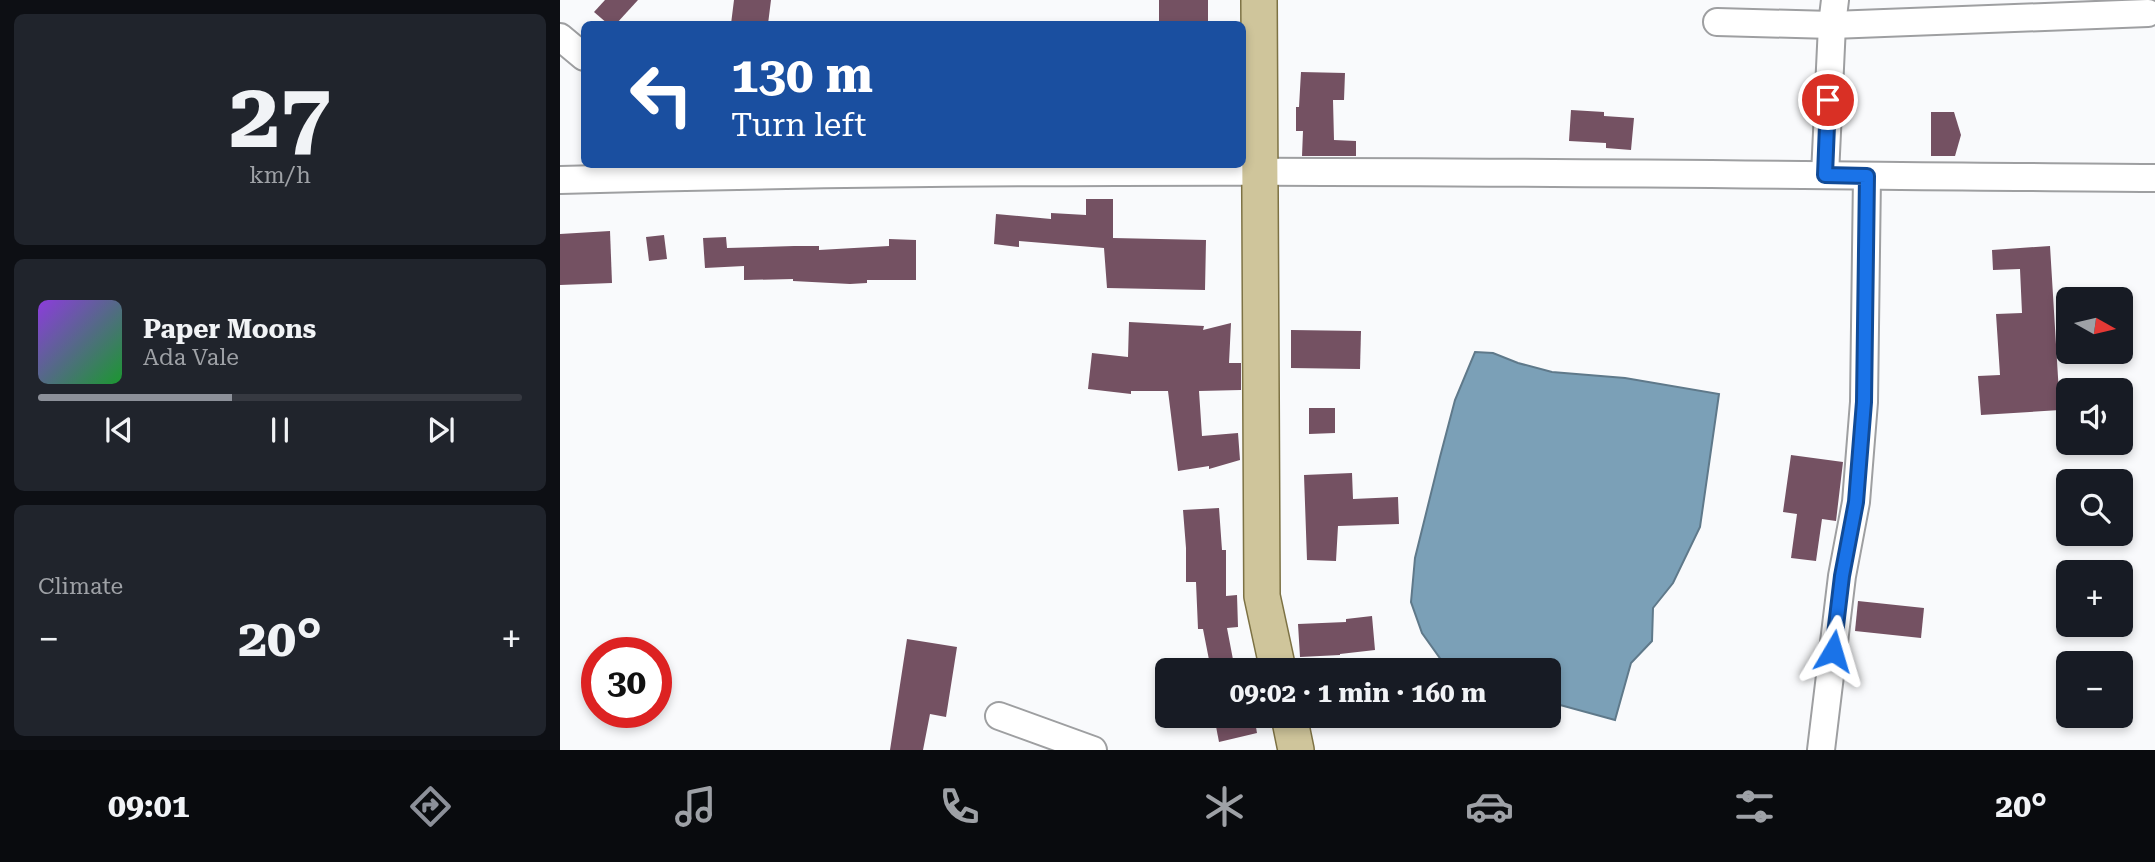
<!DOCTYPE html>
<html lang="en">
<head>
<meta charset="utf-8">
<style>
	:root { --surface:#171b24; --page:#20242c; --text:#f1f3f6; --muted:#9ea1a6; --line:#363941; --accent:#8c9099 }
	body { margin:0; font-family:"Roboto Serif",serif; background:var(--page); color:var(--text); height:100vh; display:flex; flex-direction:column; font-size:26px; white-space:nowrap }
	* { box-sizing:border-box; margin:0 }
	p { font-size:23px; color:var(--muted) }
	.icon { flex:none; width:38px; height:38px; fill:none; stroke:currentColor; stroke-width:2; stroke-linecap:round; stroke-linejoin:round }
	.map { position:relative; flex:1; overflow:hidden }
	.side { display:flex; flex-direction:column; gap:14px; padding:14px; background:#0d0f14; width:560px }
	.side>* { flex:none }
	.banner { position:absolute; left:21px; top:21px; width:665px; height:147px; border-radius:10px; box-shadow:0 4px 10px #0003; background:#1a4fa0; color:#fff; overflow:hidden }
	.needle { width:46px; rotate:98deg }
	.tools { position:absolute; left:1496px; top:287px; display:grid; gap:14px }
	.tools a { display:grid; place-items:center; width:77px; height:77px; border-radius:10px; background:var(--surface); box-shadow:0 4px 10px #0003; font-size:35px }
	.speed { position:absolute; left:21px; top:637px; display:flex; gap:14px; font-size:35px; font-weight:700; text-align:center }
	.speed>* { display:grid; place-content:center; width:91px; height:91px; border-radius:50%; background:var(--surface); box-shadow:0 4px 10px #0003; line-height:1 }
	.speed .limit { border:10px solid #d22; background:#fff; color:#111 }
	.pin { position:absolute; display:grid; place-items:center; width:60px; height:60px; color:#fff; margin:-30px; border:4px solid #fff; border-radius:50%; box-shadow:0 2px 7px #0007 }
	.me { position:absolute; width:77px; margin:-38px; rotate:7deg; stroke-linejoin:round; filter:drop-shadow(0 0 5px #0008) }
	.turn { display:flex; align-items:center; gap:24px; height:147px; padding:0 35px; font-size:32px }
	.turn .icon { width:91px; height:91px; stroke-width:2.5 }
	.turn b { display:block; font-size:49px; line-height:60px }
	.big { font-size:52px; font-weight:700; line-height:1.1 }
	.side .tile { flex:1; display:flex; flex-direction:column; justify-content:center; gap:10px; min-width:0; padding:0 24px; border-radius:10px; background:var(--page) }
	.side .dial { align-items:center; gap:0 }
	.dial b { font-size:91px; line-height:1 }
	.song { display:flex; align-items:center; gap:21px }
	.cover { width:84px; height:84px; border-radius:10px; background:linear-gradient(135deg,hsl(270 70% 55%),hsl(130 70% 35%)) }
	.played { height:7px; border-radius:4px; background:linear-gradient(90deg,var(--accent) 40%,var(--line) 40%) }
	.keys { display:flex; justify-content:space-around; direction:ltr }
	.heat { display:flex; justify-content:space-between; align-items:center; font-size:38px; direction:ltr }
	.trip { position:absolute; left:595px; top:658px; width:406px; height:70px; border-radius:10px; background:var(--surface); box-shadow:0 4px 10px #0003; font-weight:700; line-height:70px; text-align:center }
	.menu { display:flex; height:112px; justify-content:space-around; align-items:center; background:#090b0e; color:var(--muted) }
	.menu .icon { width:49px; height:49px }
	.menu .on { color:var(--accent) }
	.menu b { font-size:32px; color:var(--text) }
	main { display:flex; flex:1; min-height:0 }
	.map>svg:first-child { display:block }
	.water { fill:#7ba0b7; stroke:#5f798a; stroke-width:2 }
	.building { fill:#745162 }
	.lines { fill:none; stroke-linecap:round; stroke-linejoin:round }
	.minor-casing { stroke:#9e9fa1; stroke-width:30 }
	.major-casing { stroke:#7d7244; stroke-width:38 }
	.minor { stroke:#fff; stroke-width:26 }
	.major { stroke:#cfc59b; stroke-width:35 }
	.route-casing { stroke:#114b97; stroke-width:18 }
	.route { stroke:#1a73e8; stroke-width:12 }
</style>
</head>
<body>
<main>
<section class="side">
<div class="tile dial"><b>27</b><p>km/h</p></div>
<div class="tile">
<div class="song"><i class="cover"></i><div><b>Paper Moons</b><p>Ada Vale</p></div></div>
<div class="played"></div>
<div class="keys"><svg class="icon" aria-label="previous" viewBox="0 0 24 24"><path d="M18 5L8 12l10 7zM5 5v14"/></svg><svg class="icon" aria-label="pause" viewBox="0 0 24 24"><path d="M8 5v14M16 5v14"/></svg><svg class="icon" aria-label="next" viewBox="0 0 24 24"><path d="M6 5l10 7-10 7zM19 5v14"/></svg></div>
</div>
<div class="tile"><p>Climate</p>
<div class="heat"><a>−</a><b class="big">20°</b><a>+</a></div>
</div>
</section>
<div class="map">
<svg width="1595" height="750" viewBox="0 0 1595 750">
	<rect width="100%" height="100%" fill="#f9fafc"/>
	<!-- water -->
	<polygon class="water" points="915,352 933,353 958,363 992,372 1065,378 1159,394 1140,527 1113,583 1093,608 1092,641 1071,663 1055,720 989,702 989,670 892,670 882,661 862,633 851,602 855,558 880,457 895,400"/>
	<!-- building -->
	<g class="building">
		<polygon points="45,0 78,0 56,24 48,24 34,12"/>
		<polygon points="174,0 211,0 208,24 171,24"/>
		<rect x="599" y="0" width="49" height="24"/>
		<polygon points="741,72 785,73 784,100 773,100 774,140 796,141 796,156 742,156 743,131 736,131 736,107 739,107"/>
		<polygon points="1011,110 1044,112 1044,116 1074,118 1071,150 1046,148 1046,143 1009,141"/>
		<polygon points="1371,112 1394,112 1401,135 1395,156 1371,156"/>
		<polygon points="526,199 553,199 553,238 646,240 645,290 547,288 544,248 459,241 459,247 434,244 436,214 491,219 491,213 526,215"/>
		<polygon points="50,231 52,283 0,285 0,234"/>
		<polygon points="104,235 107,259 89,261 86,237"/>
		<polygon points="166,237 167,248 234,246 259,246 259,250 329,246 329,239 356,240 356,280 307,280 307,283 290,284 233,281 233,279 184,280 184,266 145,268 143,238"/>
		<polygon points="1490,246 1500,410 1421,415 1418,376 1440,375 1436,314 1462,313 1460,269 1433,270 1432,250"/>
		<polygon points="569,322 644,326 643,330 671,323 669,363 681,363 681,390 639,391 642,436 678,433 680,460 649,469 649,466 618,471 608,391 571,391 571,394 528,389 532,353 568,357"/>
		<polygon points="731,330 801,331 800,369 731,368"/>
		<polygon points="749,408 775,408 775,433 749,434"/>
		<polygon points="1231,455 1283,462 1276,521 1262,519 1256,561 1231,558 1237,514 1223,512"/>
		<polygon points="792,473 793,499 838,497 839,524 778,526 776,561 747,560 744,475"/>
		<polygon points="659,508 662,550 666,550 666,596 677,595 678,627 667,628 675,670 651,670 643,629 638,629 636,582 626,582 626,548 623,510"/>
		<polygon points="1298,601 1364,608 1361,638 1295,631"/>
		<polygon points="812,616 815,650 780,654 780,655 740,657 738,624 786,622 786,619"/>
		<polygon points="347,639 397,647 386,717 370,714 363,750 330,750"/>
		<polygon points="654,716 694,716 697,733 659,742"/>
	</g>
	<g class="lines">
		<!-- minor casing -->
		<g class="minor-casing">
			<g id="minor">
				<polyline points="1157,22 1272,25 1588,13"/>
				<polyline points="0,37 24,57"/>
				<polyline points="1265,175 1272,25 1275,0"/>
				<path d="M 0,180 C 531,165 1063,174 1595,178"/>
				<polyline points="439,716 533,750"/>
				<polyline points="1261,750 1282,576 1296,502 1304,402 1307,176"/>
			</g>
		</g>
		<!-- major casing -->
		<g class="major-casing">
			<g id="major">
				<polyline points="699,0 702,596 718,670"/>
				<polyline points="729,716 736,750"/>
			</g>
		</g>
		<!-- minor -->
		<use href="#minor" class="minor"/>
		<!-- major -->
		<use href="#major" class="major"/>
	</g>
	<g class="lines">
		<!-- route casing -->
		<g class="route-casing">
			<polyline id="route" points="1268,100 1265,175 1307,176 1304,402 1296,502 1282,576 1273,651"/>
		</g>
		<!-- route -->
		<use href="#route" class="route"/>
	</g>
</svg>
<div class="tools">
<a><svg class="needle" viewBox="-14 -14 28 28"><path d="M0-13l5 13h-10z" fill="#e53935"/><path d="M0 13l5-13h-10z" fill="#9ea1a6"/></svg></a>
<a><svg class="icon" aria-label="sound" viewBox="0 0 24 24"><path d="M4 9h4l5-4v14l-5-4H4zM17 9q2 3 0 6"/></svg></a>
<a><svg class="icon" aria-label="search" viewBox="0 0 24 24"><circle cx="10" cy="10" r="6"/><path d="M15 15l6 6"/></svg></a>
<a>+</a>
<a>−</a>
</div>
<div class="speed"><div class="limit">30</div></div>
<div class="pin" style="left:1268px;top:100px;background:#d93025"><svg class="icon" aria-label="arrive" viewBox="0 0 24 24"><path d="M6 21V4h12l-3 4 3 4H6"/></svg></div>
<svg class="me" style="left:1273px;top:651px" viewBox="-20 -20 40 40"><path d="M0-17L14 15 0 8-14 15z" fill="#1a73e8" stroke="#fff" stroke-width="4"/></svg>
<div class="trip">09:02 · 1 min · 160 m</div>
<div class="banner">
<div class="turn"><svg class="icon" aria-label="left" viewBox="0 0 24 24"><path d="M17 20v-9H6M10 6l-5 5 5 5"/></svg><div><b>130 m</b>Turn left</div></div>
</div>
</div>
</main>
<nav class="menu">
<b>09:01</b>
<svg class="icon on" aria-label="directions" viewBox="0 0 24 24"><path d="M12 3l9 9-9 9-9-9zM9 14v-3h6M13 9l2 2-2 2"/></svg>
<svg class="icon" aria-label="music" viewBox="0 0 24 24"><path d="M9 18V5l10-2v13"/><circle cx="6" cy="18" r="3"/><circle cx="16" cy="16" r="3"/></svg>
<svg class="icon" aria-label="phone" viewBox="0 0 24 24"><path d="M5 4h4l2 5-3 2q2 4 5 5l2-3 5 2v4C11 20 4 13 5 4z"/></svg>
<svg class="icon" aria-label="climate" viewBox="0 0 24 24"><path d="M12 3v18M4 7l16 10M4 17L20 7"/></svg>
<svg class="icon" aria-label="car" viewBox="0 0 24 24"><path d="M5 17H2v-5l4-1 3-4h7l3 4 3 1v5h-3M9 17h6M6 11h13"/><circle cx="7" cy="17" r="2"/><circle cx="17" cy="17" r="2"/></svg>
<svg class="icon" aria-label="filters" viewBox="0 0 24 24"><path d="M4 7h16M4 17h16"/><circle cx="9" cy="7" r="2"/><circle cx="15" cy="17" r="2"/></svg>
<b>20°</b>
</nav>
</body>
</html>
